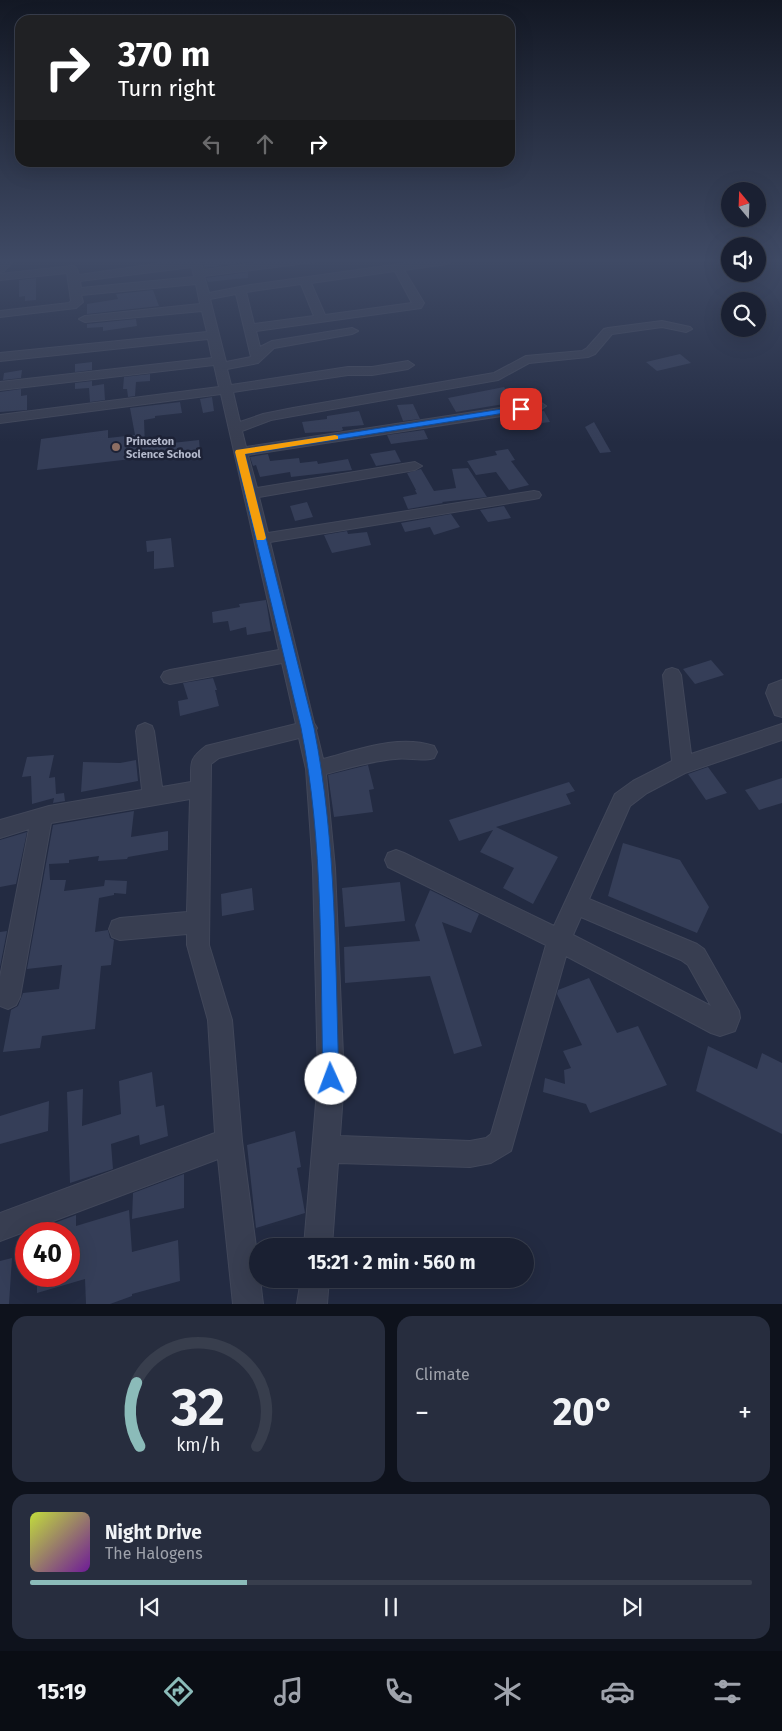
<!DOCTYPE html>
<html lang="en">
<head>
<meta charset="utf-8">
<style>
	:root { --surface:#1a2032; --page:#272d3e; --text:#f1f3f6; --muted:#9fa3ac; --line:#383e4d; --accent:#8bbbb9 }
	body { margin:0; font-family:"Fira Sans",sans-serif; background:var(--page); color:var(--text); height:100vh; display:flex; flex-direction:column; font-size:19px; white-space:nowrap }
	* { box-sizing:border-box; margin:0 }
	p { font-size:16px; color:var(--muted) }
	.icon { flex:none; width:28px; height:28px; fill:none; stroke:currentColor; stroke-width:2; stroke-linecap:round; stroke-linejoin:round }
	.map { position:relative; height:1304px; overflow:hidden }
	.drawer { display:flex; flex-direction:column; gap:12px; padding:12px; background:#0e121c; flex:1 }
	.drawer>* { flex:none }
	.banner { position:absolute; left:15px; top:15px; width:500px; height:152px; border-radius:15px; box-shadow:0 5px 20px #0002,0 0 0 1px var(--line); background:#202124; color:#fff; overflow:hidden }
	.needle { width:32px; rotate:341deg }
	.tools { position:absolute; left:721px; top:182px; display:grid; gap:10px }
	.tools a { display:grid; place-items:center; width:45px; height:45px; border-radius:50%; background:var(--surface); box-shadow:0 5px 20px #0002,0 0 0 1px var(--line); font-size:25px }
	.speed { position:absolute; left:15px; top:1222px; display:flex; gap:10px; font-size:25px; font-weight:700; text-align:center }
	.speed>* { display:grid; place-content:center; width:65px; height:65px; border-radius:50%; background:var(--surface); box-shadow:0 5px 20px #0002,0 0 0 1px var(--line); line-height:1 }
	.speed .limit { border:8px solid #d22; background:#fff; color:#111 }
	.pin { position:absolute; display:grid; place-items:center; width:42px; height:42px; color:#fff; margin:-21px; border-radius:10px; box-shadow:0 2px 8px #0006 }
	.me { position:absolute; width:55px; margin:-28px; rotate:358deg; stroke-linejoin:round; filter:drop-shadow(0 0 4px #0008) }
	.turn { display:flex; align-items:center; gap:18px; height:105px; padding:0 20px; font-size:22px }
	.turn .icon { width:65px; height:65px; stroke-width:2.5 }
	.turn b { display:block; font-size:35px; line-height:42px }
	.lanes { display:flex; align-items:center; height:48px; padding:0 20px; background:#0003; justify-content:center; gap:25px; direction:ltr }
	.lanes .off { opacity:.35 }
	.big { font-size:38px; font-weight:700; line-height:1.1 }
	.drawer .tile { flex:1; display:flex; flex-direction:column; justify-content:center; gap:8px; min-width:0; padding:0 18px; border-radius:15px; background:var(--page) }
	.drawer .dial { align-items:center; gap:0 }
	.dial svg { height:130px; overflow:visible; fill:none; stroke:var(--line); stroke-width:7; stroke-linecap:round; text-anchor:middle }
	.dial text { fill:var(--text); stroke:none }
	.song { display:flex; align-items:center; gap:15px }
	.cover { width:60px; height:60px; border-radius:8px; background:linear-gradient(135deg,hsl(70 70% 55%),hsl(280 70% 35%)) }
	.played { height:5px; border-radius:2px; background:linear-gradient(90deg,var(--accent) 30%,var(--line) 30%) }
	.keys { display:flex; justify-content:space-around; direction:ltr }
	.heat { display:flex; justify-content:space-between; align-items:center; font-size:28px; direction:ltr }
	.drawer .tiles { flex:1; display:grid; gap:12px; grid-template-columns:1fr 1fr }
	.tile:last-child { grid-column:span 2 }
	.trip { position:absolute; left:249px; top:1238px; width:285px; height:50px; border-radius:25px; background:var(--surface); box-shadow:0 5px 20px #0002,0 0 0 1px var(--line); font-weight:700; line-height:50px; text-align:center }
	.tabs { display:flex; height:80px; justify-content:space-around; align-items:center; background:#0a0d14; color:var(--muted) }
	.tabs .icon { width:35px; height:35px }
	.tabs .on { color:var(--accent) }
	.tabs b { font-size:22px; color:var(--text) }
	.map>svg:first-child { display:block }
	.building { fill:#353e58 }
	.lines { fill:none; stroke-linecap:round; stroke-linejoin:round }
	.minor-casing { stroke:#41475a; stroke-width:2 }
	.minor { fill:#383e51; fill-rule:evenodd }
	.route { fill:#1a73e8; stroke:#114b97 }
	.slow { fill:#f59e0b }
	.education-dot { fill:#8d6e63; stroke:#1d2236; stroke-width:2 }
	.labels { text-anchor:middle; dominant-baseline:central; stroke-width:5; stroke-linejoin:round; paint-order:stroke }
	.far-poi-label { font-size:11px; font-weight:bold; fill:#b4b9cc; stroke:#1d2236; text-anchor:start }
</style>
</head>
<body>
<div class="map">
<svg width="782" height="1304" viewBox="0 0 782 1304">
	<rect width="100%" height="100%" fill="#232b42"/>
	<!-- building -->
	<g class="building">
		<polygon points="203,259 247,259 247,262 204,268"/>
		<polygon points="248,272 248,278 236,279 208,282 206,278"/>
		<polygon points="36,278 36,300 25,301 25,296 19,297 19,280"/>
		<polygon points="153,290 159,306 87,314 87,304 118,299 116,294"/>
		<polygon points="136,319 137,326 103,331 103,327 87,328 87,324"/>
		<polygon points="680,354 691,363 657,371 646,362"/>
		<polygon points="92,362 92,370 75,372 75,364"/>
		<polygon points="22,370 21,378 3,380 4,373"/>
		<polygon points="150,374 150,381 136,382 135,396 128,397 127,389 123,389 124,377"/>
		<polygon points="92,381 92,386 104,384 105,400 90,402 89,388 75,389 75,383"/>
		<polygon points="504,387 516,402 456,412 448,398"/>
		<polygon points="21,389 21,396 27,395 27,410 0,412 0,392"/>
		<polygon points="212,397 214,411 203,413 200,399"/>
		<polygon points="180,402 182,413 155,416 155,418 144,420 145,446 199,440 200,451 37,470 41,439 108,430 108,438 135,435 130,408"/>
		<polygon points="413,404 420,419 403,421 397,405"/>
		<polygon points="359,411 364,425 342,427 343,430 340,431 305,433 302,422 327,419 327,416"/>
		<polygon points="544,411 550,422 533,424 527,414"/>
		<polygon points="594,422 611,452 600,453 585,427"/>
		<polygon points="424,430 428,439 391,444 387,435"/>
		<polygon points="508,449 515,460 511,461 529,485 509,490 496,472 476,475 467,461 497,455 495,451"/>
		<polygon points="395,450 401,462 376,466 370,454"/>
		<polygon points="268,454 270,461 299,458 300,463 317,461 318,464 348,459 352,470 291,477 290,472 260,477 256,465 253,466 250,457"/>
		<polygon points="468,468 487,497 442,502 443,503 408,509 403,497 417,494 415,490 416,490 407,473 421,469 434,491 456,488 452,469"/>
		<polygon points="307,502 313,517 295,521 290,506"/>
		<polygon points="504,506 511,518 488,522 480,510"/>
		<polygon points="451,514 460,527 434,535 430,527 405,532 401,523"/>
		<polygon points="347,531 348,534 367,532 371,545 332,553 324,535"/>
		<polygon points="171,538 174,567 154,569 154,551 147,552 146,541"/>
		<polygon points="266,600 271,631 247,635 246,627 230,631 228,621 213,623 212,612 240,607 239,604"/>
		<polygon points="711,660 724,675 695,684 683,669"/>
		<polygon points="213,678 217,690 215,690 219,706 180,716 178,701 188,699 183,683"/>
		<polygon points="54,755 49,778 55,777 56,794 64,793 65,801 53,803 54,798 32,804 31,776 22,777 27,757"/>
		<polygon points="136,760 138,781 81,792 83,762 120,763"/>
		<polygon points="368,765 374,789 369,790 373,812 334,817 328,775"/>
		<polygon points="708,767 727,793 706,800 688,774"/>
		<polygon points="782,778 782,803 759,810 745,790"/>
		<polygon points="569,782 575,791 566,794 571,804 496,827 558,857 533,904 503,888 514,868 480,852 493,830 459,841 449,820"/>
		<polygon points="134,811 131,837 168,831 168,850 128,857 127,859 98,861 99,856 69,860 69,863 49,864 50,880 66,880 64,891 104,886 105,880 127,881 126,894 114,893 114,895 99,898 95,932 108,930 110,938 114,940 111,965 101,966 95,1029 42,1036 40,1048 3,1052 11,1010 18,1006 23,993 59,989 62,965 27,969 53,825"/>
		<polygon points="27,832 16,884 0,887 0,840"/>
		<polygon points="623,843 680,860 709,907 697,933 608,896"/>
		<polygon points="400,882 405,921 345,927 342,888"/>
		<polygon points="252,888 254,910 222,916 221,894"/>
		<polygon points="430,890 479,914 471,933 442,922 482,1046 454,1054 430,976 345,983 344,947 420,941 415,925"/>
		<polygon points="7,931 0,967 0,932"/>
		<polygon points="589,978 617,1033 638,1026 667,1085 590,1113 586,1104 543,1092 545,1078 565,1084 564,1070 571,1068 563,1051 582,1045 557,994 558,990"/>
		<polygon points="708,1046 757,1069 762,1053 782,1063 782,1134 696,1091"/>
		<polygon points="152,1072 156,1107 164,1105 168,1136 140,1145 139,1135 111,1144 113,1169 70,1183 67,1092 83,1089 82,1126 121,1114 119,1081"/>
		<polygon points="49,1101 48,1131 0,1144 0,1116"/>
		<polygon points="295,1131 301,1167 297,1168 305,1213 256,1228 247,1145"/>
		<polygon points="184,1174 184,1208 132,1219 133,1193"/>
		<polygon points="129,1210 132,1252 178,1240 180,1281 132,1294 132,1296 110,1304 86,1304 85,1279 37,1293 37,1276 69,1276 69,1234 25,1234 76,1215 76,1226"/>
		<polygon points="12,1258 9,1304 0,1304 0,1261"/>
	</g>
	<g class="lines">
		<!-- minor casing -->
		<g class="minor-casing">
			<g id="minor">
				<polygon points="4,259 15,259 4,271 0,272 0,263"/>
				<path d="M 190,259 L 200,259 L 203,270 L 287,259 L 319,259 L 314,262 L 204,276 L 209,293 L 250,285 L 436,259 L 452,261 L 447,264 L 404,270 L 424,303 L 421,308 L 256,331 L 260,347 L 272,341 L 352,328 L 358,331 L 352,334 L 274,348 L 258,363 L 227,369 L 231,385 L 348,367 L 372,367 L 408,361 L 414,365 L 408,369 L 372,375 L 348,375 L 233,392 L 240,422 L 263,414 L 293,408 L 494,373 L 526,356 L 582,351 L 587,348 L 604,329 L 608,328 L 662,321 L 690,327 L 692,329 L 686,332 L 662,327 L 612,334 L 595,354 L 588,357 L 529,363 L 498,380 L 293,416 L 271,420 L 242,431 L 246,447 L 540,402 L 546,406 L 540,410 L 248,455 L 257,488 L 415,462 L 422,466 L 415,470 L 259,497 L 268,533 L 534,491 L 539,492 L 541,495 L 539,498 L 534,499 L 270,542 L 314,723 L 317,728 L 316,730 L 323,759 C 358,750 398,734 434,746 L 437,752 L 434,758 C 422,762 408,757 395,759 C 371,761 349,768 326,774 L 335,868 L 344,1079 L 340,1136 L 470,1141 L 486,1138 L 491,1134 L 546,945 L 388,867 L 385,860 L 388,853 L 396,850 L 404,853 L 554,926 L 615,794 L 633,781 L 672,761 L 663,675 L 666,670 L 672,668 L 678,670 L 681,675 L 691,754 L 782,724 L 782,740 L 685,773 L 647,793 L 630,806 L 589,899 L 697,944 L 704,949 L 739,1011 L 740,1018 L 735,1031 L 720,1036 L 711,1033 L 566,956 L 511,1151 L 491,1163 L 470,1167 L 338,1163 L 332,1246 L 304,1246 L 318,1079 L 313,868 L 306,769 L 299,738 L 219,758 L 211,764 L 209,945 L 232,1020 L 242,1141 L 258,1262 L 258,1279 L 260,1279 L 263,1304 L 233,1304 L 218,1159 L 0,1241 L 0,1213 L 215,1133 L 208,1020 L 187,945 L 187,934 L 120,940 L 112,937 L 109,929 L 112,921 L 120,918 L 187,912 L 190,799 L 51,823 L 20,997 L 16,1005 L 8,1009 L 0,1006 L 0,977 L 29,829 L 0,838 L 0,820 L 49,806 L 142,790 L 136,731 L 138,726 L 145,723 L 152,726 L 154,731 L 162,787 L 191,782 C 191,762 189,759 206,746 L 296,724 L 282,663 L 170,684 L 164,682 L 161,677 L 164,672 L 170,670 L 279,650 L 221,394 L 0,423 L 0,415 L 219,387 L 214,365 L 0,390 L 0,382 L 212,358 L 208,339 L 0,361 L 0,353 L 207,332 L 202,311 L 85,322 L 79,319 L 85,316 L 200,304 L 196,284 L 81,295 L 83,302 L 76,308 L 0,317 L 0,311 L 69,303 L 71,301 L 67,273 L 0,280 L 0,274 L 72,266 L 76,267 L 79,275 ZM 192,267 L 194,277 L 81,288 L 80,281 ZM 395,271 L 412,303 L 325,315 L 311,283 ZM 301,284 L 314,316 L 254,324 L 246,292 ZM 236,294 L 251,357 L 226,362 L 210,299 ZM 581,917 L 681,960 L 688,965 L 711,1006 L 573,935 Z"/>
				<polygon points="720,259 730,259 730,263 718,264 717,262"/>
				<polygon points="782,680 782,717 775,715 766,693 769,685"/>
				<polygon points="301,1279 329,1279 327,1304 297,1304"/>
			</g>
		</g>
		<!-- minor -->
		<use href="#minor" class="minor"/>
	</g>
	<!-- sky -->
	<linearGradient id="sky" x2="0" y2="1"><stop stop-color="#131824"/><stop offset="0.59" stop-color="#3f4a65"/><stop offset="1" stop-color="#3f4a65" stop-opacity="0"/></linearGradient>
	<rect width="782" height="442" fill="url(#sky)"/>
	<!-- route -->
	<path class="route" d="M 521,406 L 525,409 L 524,410 L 245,454 L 314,728 C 337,843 335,962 339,1079 L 337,1084 L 331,1087 L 325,1084 L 323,1079 C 320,962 324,843 301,728 L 235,452 L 240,450 Z"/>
	<!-- slow -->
	<polygon class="slow" points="335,435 338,436 338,439 245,454 266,538 264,540 257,540 235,452 236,450"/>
	<!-- markers -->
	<circle class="education-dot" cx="116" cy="447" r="5"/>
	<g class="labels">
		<!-- far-poi labels -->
		<g class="far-poi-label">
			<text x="126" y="441">Princeton<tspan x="126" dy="13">Science School</tspan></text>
		</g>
	</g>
</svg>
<div class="tools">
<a><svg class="needle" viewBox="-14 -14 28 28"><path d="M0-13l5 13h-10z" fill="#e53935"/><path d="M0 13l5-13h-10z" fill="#9fa3ac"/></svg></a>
<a><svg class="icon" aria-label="sound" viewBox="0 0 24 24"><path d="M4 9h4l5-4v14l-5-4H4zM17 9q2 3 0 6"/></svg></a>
<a><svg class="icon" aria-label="search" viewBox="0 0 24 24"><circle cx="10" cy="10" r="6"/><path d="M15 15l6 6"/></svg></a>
</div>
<div class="speed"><div class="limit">40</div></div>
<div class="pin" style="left:521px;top:409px;background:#d93025"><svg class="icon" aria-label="arrive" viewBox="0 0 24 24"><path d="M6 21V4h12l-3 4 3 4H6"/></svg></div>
<svg class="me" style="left:331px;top:1079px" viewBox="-20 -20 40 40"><circle r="19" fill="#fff"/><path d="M0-13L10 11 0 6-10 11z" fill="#1a73e8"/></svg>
<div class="trip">15:21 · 2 min · 560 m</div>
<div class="banner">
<div class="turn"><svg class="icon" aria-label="right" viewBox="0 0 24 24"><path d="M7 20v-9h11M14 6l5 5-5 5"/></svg><div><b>370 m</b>Turn right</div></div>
<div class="lanes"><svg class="icon off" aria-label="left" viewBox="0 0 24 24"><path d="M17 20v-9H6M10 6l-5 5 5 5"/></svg><svg class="icon off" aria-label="ahead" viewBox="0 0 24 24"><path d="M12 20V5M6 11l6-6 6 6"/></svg><svg class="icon" aria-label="right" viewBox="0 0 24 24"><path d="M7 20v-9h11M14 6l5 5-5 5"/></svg></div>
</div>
</div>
<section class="drawer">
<div class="tiles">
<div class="tile dial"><svg viewBox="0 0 100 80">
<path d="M14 69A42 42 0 1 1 86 69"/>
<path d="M14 69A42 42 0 0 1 12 30" stroke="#8bbbb9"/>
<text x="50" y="56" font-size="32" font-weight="700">32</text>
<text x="50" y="72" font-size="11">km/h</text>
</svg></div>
<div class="tile"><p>Climate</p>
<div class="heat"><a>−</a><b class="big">20°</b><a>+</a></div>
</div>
<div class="tile">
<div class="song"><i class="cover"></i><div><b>Night Drive</b><p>The Halogens</p></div></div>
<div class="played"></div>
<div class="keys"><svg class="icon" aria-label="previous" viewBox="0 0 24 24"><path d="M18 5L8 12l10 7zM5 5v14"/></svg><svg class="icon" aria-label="pause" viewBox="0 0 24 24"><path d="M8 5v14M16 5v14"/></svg><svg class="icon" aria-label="next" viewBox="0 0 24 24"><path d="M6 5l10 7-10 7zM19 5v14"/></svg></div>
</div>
</div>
</section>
<nav class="tabs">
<b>15:19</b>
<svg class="icon on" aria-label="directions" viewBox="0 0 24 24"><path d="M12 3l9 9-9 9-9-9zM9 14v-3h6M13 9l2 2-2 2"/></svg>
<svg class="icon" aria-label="music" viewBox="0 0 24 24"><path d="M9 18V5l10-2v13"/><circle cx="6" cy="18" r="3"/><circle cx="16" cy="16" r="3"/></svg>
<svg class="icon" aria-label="phone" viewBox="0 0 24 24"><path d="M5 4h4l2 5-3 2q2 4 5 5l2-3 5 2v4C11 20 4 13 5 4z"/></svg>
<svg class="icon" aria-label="climate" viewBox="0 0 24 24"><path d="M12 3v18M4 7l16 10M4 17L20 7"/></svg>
<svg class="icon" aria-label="car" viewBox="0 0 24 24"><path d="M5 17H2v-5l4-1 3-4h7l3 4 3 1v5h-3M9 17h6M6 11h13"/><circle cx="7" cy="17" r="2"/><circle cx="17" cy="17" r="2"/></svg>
<svg class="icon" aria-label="filters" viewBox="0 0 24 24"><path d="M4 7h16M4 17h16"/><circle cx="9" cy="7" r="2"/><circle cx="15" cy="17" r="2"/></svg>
</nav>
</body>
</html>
